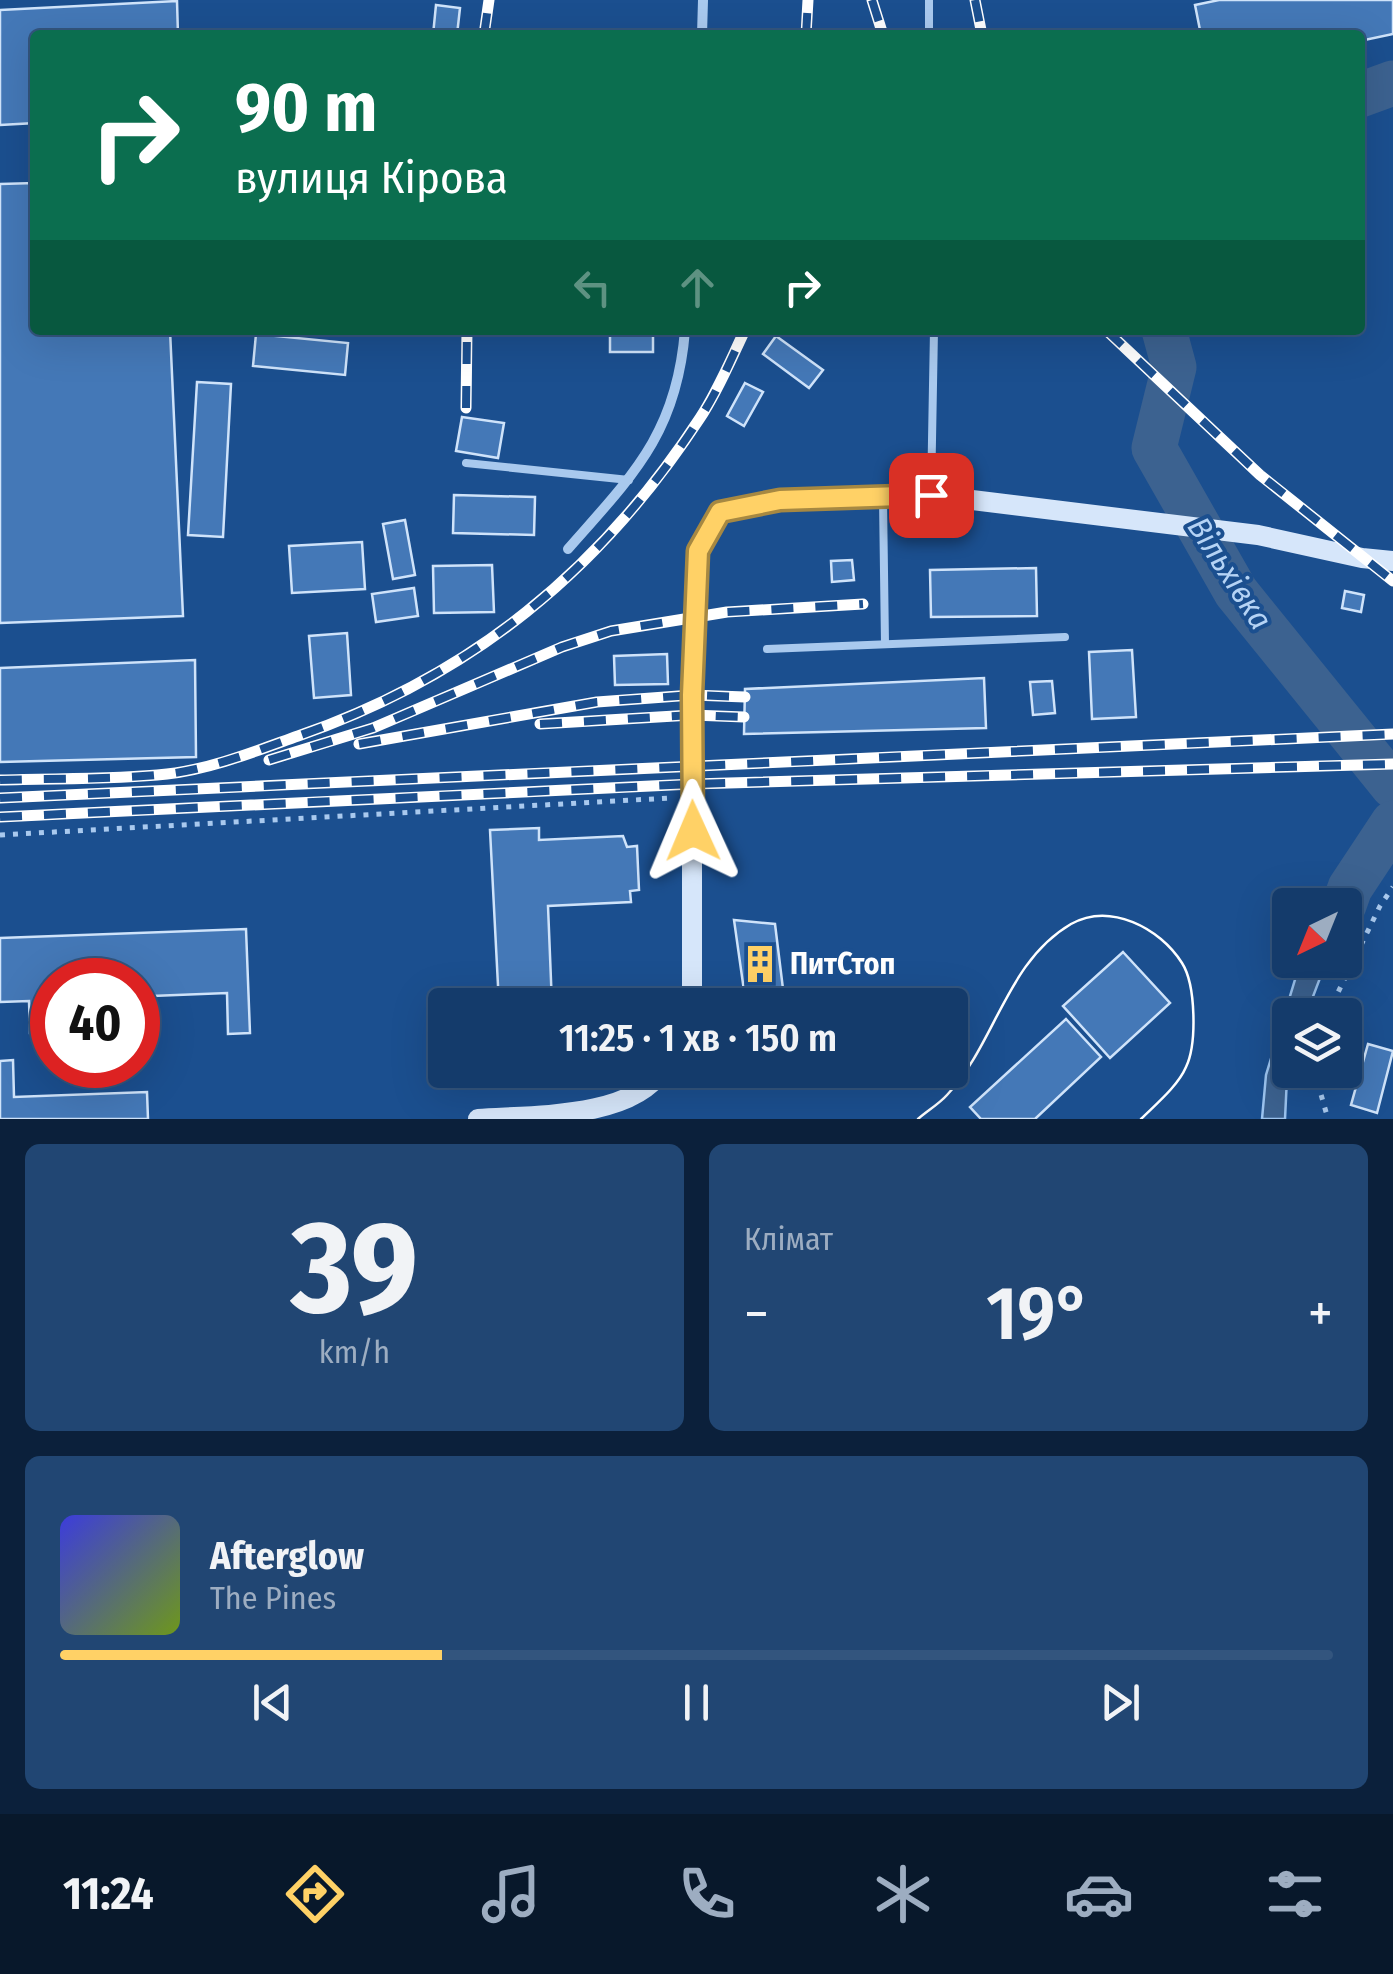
<!DOCTYPE html>
<html lang="uk">
<head>
<meta charset="utf-8">
<style>
	:root { --surface:#143b6b; --page:#214673; --text:#f1f3f6; --muted:#9dadc1; --line:#33557e; --accent:#ffd166 }
	body { margin:0; font-family:"Fira Sans Condensed",sans-serif; background:var(--page); color:var(--text); height:100vh; display:flex; flex-direction:column; font-size:38px; white-space:nowrap }
	* { box-sizing:border-box; margin:0 }
	p { font-size:32px; color:var(--muted) }
	.icon { flex:none; width:55px; height:55px; fill:none; stroke:currentColor; stroke-width:2; stroke-linecap:round; stroke-linejoin:round }
	.map { position:relative; height:1119px; overflow:hidden }
	.drawer { display:flex; flex-direction:column; gap:25px; padding:25px; background:#0b203b; flex:1 }
	.drawer>* { flex:none }
	.top-card { position:absolute; left:30px; top:30px; width:1335px; height:305px; border-radius:10px; box-shadow:0 10px 40px #0002,0 0 0 2px var(--line); background:#0b6e4f; color:#fff; overflow:hidden }
	.needle { width:65px; rotate:223deg }
	.fabs { position:absolute; left:1272px; top:888px; display:grid; gap:20px }
	.fabs a { display:grid; place-items:center; width:90px; height:90px; border-radius:10px; background:var(--surface); box-shadow:0 10px 40px #0002,0 0 0 2px var(--line); font-size:50px }
	.speed { position:absolute; left:30px; top:958px; display:flex; gap:20px; font-size:50px; font-weight:700; text-align:center }
	.speed>* { display:grid; place-content:center; width:130px; height:130px; border-radius:50%; background:var(--surface); box-shadow:0 10px 40px #0002,0 0 0 2px var(--line); line-height:1 }
	.speed .limit { border:15px solid #d22; background:#fff; color:#111 }
	.pin { position:absolute; display:grid; place-items:center; width:85px; height:85px; color:#fff; margin:-42px; border-radius:20px; box-shadow:0 5px 15px #0006 }
	.me { position:absolute; width:110px; margin:-55px; rotate:359deg; stroke-linejoin:round; filter:drop-shadow(0 0 8px #0008) }
	.turn { display:flex; align-items:center; gap:35px; height:210px; padding:0 40px; font-size:45px }
	.turn .icon { width:130px; height:130px; stroke-width:2.5 }
	.turn b { display:block; font-size:70px; line-height:85px }
	.lanes { display:flex; align-items:center; height:95px; padding:0 40px; background:#0003; justify-content:center; gap:50px; direction:ltr }
	.lanes .off { opacity:.35 }
	.big { font-size:75px; font-weight:600; line-height:1.1 }
	.drawer .card { flex:1; display:flex; flex-direction:column; justify-content:center; gap:15px; min-width:0; padding:0 35px; border-radius:15px; background:var(--page) }
	.drawer .dial { align-items:center; gap:0 }
	.dial b { font-size:130px; line-height:1 }
	.song { display:flex; align-items:center; gap:30px }
	.cover { width:120px; height:120px; border-radius:15px; background:linear-gradient(135deg,hsl(240 70% 55%),hsl(80 70% 35%)) }
	.played { height:10px; border-radius:5px; background:linear-gradient(90deg,var(--accent) 30%,var(--line) 30%) }
	.keys { display:flex; justify-content:space-around; direction:ltr }
	.heat { display:flex; justify-content:space-between; align-items:center; font-size:55px; direction:ltr }
	.drawer .tiles { flex:1; display:grid; gap:25px; grid-template-columns:1fr 1fr }
	.card:last-child { grid-column:span 2 }
	.trip { position:absolute; left:428px; top:988px; width:540px; height:100px; border-radius:10px; background:var(--surface); box-shadow:0 10px 40px #0002,0 0 0 2px var(--line); font-weight:600; line-height:100px; text-align:center }
	.dock { display:flex; height:160px; justify-content:space-around; align-items:center; background:#08182b; color:var(--muted) }
	.dock .icon { width:70px; height:70px }
	.dock .current { color:var(--accent) }
	.dock b { font-size:45px; color:var(--text) }
	.map>svg:first-child { display:block }
	.water { fill:#3c6290; stroke:#9cc4f0; stroke-width:2.5 }
	.lines { fill:none; stroke-linecap:round; stroke-linejoin:round }
	.river { stroke:#3c6290; stroke-width:45 }
	.building { fill:#4478b7; stroke:#cfe3fa; stroke-width:2.5 }
	.path { stroke:#a9c9ee; stroke-width:5; stroke-dasharray:5 8; stroke-linecap:butt }
	.lane { stroke:#a9c9ee; stroke-width:8 }
	.street { stroke:#a9c9ee; stroke-width:10 }
	.secondary { stroke:#d6e6fa; stroke-width:20 }
	.tram { stroke:#fff; stroke-width:2.5 }
	.rail-casing { stroke:#fff; stroke-width:11 }
	.rail { stroke:#1b4f8f; stroke-width:8; stroke-dasharray:22; stroke-linecap:butt }
	.route-casing { stroke:#a68842; stroke-width:25 }
	.route { stroke:#ffd166; stroke-width:18 }
	.labels { text-anchor:middle; dominant-baseline:central; stroke-width:8; stroke-linejoin:round; paint-order:stroke }
	.poi-label { font-size:30px; font-weight:bold; fill:#fff; stroke:#1b4f8f; text-anchor:start }
	.water-label { font-size:32px; font-style:italic; fill:#b5d3f5; stroke:#1b4f8f }
</style>
</head>
<body>
<div class="map">
<svg width="1393" height="1119" viewBox="0 0 1393 1119">
	<rect width="100%" height="100%" fill="#1b4f8f"/>
	<!-- water -->
	<g class="water">
		<polygon points="1376,824 1391,840 1368,871 1345,937 1345,905 1329,905"/>
		<polygon points="1301,960 1333,960 1320,978 1306,1015 1290,1015 1285,1119 1262,1119 1266,1075"/>
	</g>
	<g class="lines">
		<!-- river -->
		<g class="river">
			<polyline points="1360,95 1393,83"/>
			<polyline points="1164,330 1174,367 1154,448 1236,592 1393,786"/>
			<polyline points="1344,905 1350,888 1393,823"/>
		</g>
	</g>
	<!-- building -->
	<g class="building">
		<polygon points="1219,0 1393,0 1393,34 1360,41 1360,35 1201,35 1195,5"/>
		<polygon points="177,1 178,35 35,35 35,123 0,125 0,10"/>
		<polygon points="436,5 460,8 457,35 433,35"/>
		<polygon points="35,183 35,330 170,330 183,616 0,623 0,184"/>
		<rect x="610" y="330" width="43" height="22"/>
		<polygon points="256,334 348,343 345,375 253,366"/>
		<polygon points="776,336 823,370 809,388 763,354"/>
		<polygon points="197,382 231,384 223,537 188,535"/>
		<polygon points="745,383 763,392 744,426 727,416"/>
		<polygon points="462,417 504,423 498,458 456,451"/>
		<polygon points="454,495 535,497 534,535 453,533"/>
		<polygon points="405,520 415,575 393,579 383,524"/>
		<polygon points="362,542 365,589 292,593 289,546"/>
		<polygon points="852,560 854,580 832,582 831,561"/>
		<polygon points="492,565 494,612 434,613 433,566"/>
		<polygon points="1036,568 1037,616 931,617 930,570"/>
		<polygon points="414,588 418,616 376,622 372,594"/>
		<polygon points="1345,591 1364,595 1361,612 1342,608"/>
		<polygon points="347,633 351,695 314,698 309,636"/>
		<polygon points="1132,650 1136,717 1092,719 1089,652"/>
		<polygon points="667,654 668,684 615,685 614,656"/>
		<polygon points="195,660 196,757 0,762 0,668"/>
		<polygon points="984,678 986,728 744,734 745,689"/>
		<polygon points="1052,681 1055,713 1033,715 1030,682"/>
		<polygon points="539,828 539,840 623,836 627,847 637,846 639,890 630,891 631,902 548,906 552,1005 499,1005 490,830"/>
		<polygon points="734,920 775,924 785,1005 746,1005"/>
		<polygon points="246,929 250,1033 228,1034 227,993 152,996 152,1008 138,1008 138,980 52,980 52,1032 30,1033 29,1001 0,1002 0,938"/>
		<polygon points="1123,952 1170,1003 1110,1058 1063,1006"/>
		<polygon points="1066,1019 1101,1057 1035,1119 981,1119 970,1107"/>
		<polygon points="1368,1044 1393,1051 1377,1113 1351,1105"/>
		<polygon points="13,1060 14,1097 147,1092 148,1119 0,1119 0,1061"/>
	</g>
	<g class="lines">
		<!-- path -->
		<g class="path">
			<polyline points="0,835 670,798"/>
			<polyline points="1327,1015 1380,906 1393,887"/>
			<polyline points="1314,1070 1328,1119"/>
		</g>
		<!-- lane -->
		<g class="lane">
			<polyline points="929,0 929,35"/>
			<polyline points="466,463 629,480"/>
			<polyline points="931,495 934,330"/>
			<polyline points="883,499 885,644"/>
			<polyline points="767,649 1065,637"/>
		</g>
		<!-- street -->
		<g class="street">
			<polyline points="702,35 703,0"/>
			<path d="M 568,549 C 633,475 677,433 685,330"/>
		</g>
		<!-- secondary -->
		<g class="secondary">
			<polyline points="692,1005 692,695 698,551 720,513 780,500 931,495 1258,535 1362,558 1393,561"/>
			<path d="M 478,1119 C 531,1115 632,1119 662,1070"/>
		</g>
		<!-- tram -->
		<path class="tram" d="M 918,1119 C 927,1111 939,1104 947,1095 C 996,1043 1006,962 1071,924 C 1110,902 1160,928 1182,963 C 1196,985 1197,1044 1186,1067 C 1178,1086 1155,1105 1141,1119"/>
		<!-- rail casing -->
		<g class="rail-casing">
			<g id="rail">
				<polyline points="872,0 883,35"/>
				<polyline points="975,0 982,35"/>
				<polyline points="484,35 489,0"/>
				<polyline points="806,35 808,0"/>
				<polyline points="1106,330 1260,475 1393,581"/>
				<polyline points="466,408 467,330"/>
				<polyline points="540,724 692,715 744,717"/>
				<polyline points="359,744 597,702 692,695 745,697"/>
				<polyline points="269,760 373,728 562,647 611,631 727,612 863,604"/>
				<path d="M 0,780 C 55,778 112,780 167,774 C 211,769 256,751 298,736 C 471,676 600,571 700,418 C 718,391 731,359 745,330"/>
				<polyline points="0,798 1393,734"/>
				<polyline points="0,817 693,784 1393,764"/>
			</g>
		</g>
		<!-- rail -->
		<use href="#rail" class="rail"/>
	</g>
	<g class="lines">
		<!-- route casing -->
		<g class="route-casing">
			<polyline id="route" points="693,831 692,695 698,551 720,512 780,500 931,495"/>
		</g>
		<!-- route -->
		<use href="#route" class="route"/>
	</g>
	<!-- icons -->
	<defs>
		<g id="building-bare" transform="scale(3)"><path d="M-4-6H4V6H1V3H-1V6H-4ZM-2.5-4.3h1.7v1.8h-1.7ZM.8-4.3h1.7v1.8H.8ZM-2.5-1h1.7V.8h-1.7ZM.8-1h1.7V.8H.8Z" fill="#ffd166" stroke="#1b4f8f" stroke-width="2.5" paint-order="stroke"/></g>
	</defs>
	<g fill-rule="evenodd">
		<use href="#building-bare" x="760" y="964"/>
	</g>
	<g class="labels">
		<!-- poi labels -->
		<g class="poi-label">
			<text x="790" y="964">ПитСтоп</text>
		</g>
		<!-- water labels -->
		<g class="water-label">
			<text transform="translate(1230 573) rotate(57)">Вільхівка</text>
		</g>
	</g>
</svg>
<div class="fabs">
<a><svg class="needle" viewBox="-14 -14 28 28"><path d="M0-13l5 13h-10z" fill="#e53935"/><path d="M0 13l5-13h-10z" fill="#9dadc1"/></svg></a>
<a><svg class="icon" aria-label="layers" viewBox="0 0 24 24"><path d="M12 4l9 5-9 5-9-5zM3 14l9 5 9-5"/></svg></a>
</div>
<div class="speed"><div class="limit">40</div></div>
<div class="pin" style="left:931px;top:495px;background:#d93025"><svg class="icon" aria-label="arrive" viewBox="0 0 24 24"><path d="M6 21V4h12l-3 4 3 4H6"/></svg></div>
<svg class="me" style="left:693px;top:831px" viewBox="-20 -20 40 40"><path d="M0-17L14 15 0 8-14 15z" fill="#ffd166" stroke="#fff" stroke-width="4"/></svg>
<div class="trip">11:25 · 1 хв · 150 m</div>
<div class="top-card">
<div class="turn"><svg class="icon" aria-label="right" viewBox="0 0 24 24"><path d="M7 20v-9h11M14 6l5 5-5 5"/></svg><div><b>90 m</b>вулиця Кірова</div></div>
<div class="lanes"><svg class="icon off" aria-label="left" viewBox="0 0 24 24"><path d="M17 20v-9H6M10 6l-5 5 5 5"/></svg><svg class="icon off" aria-label="ahead" viewBox="0 0 24 24"><path d="M12 20V5M6 11l6-6 6 6"/></svg><svg class="icon" aria-label="right" viewBox="0 0 24 24"><path d="M7 20v-9h11M14 6l5 5-5 5"/></svg></div>
</div>
</div>
<section class="drawer">
<div class="tiles">
<div class="card dial"><b>39</b><p>km/h</p></div>
<div class="card"><p>Клімат</p>
<div class="heat"><a>−</a><b class="big">19°</b><a>+</a></div>
</div>
<div class="card">
<div class="song"><i class="cover"></i><div><b>Afterglow</b><p>The Pines</p></div></div>
<div class="played"></div>
<div class="keys"><svg class="icon" aria-label="previous" viewBox="0 0 24 24"><path d="M18 5L8 12l10 7zM5 5v14"/></svg><svg class="icon" aria-label="pause" viewBox="0 0 24 24"><path d="M8 5v14M16 5v14"/></svg><svg class="icon" aria-label="next" viewBox="0 0 24 24"><path d="M6 5l10 7-10 7zM19 5v14"/></svg></div>
</div>
</div>
</section>
<nav class="dock">
<b>11:24</b>
<svg class="icon current" aria-label="directions" viewBox="0 0 24 24"><path d="M12 3l9 9-9 9-9-9zM9 14v-3h6M13 9l2 2-2 2"/></svg>
<svg class="icon" aria-label="music" viewBox="0 0 24 24"><path d="M9 18V5l10-2v13"/><circle cx="6" cy="18" r="3"/><circle cx="16" cy="16" r="3"/></svg>
<svg class="icon" aria-label="phone" viewBox="0 0 24 24"><path d="M5 4h4l2 5-3 2q2 4 5 5l2-3 5 2v4C11 20 4 13 5 4z"/></svg>
<svg class="icon" aria-label="climate" viewBox="0 0 24 24"><path d="M12 3v18M4 7l16 10M4 17L20 7"/></svg>
<svg class="icon" aria-label="car" viewBox="0 0 24 24"><path d="M5 17H2v-5l4-1 3-4h7l3 4 3 1v5h-3M9 17h6M6 11h13"/><circle cx="7" cy="17" r="2"/><circle cx="17" cy="17" r="2"/></svg>
<svg class="icon" aria-label="filters" viewBox="0 0 24 24"><path d="M4 7h16M4 17h16"/><circle cx="9" cy="7" r="2"/><circle cx="15" cy="17" r="2"/></svg>
</nav>
</body>
</html>
